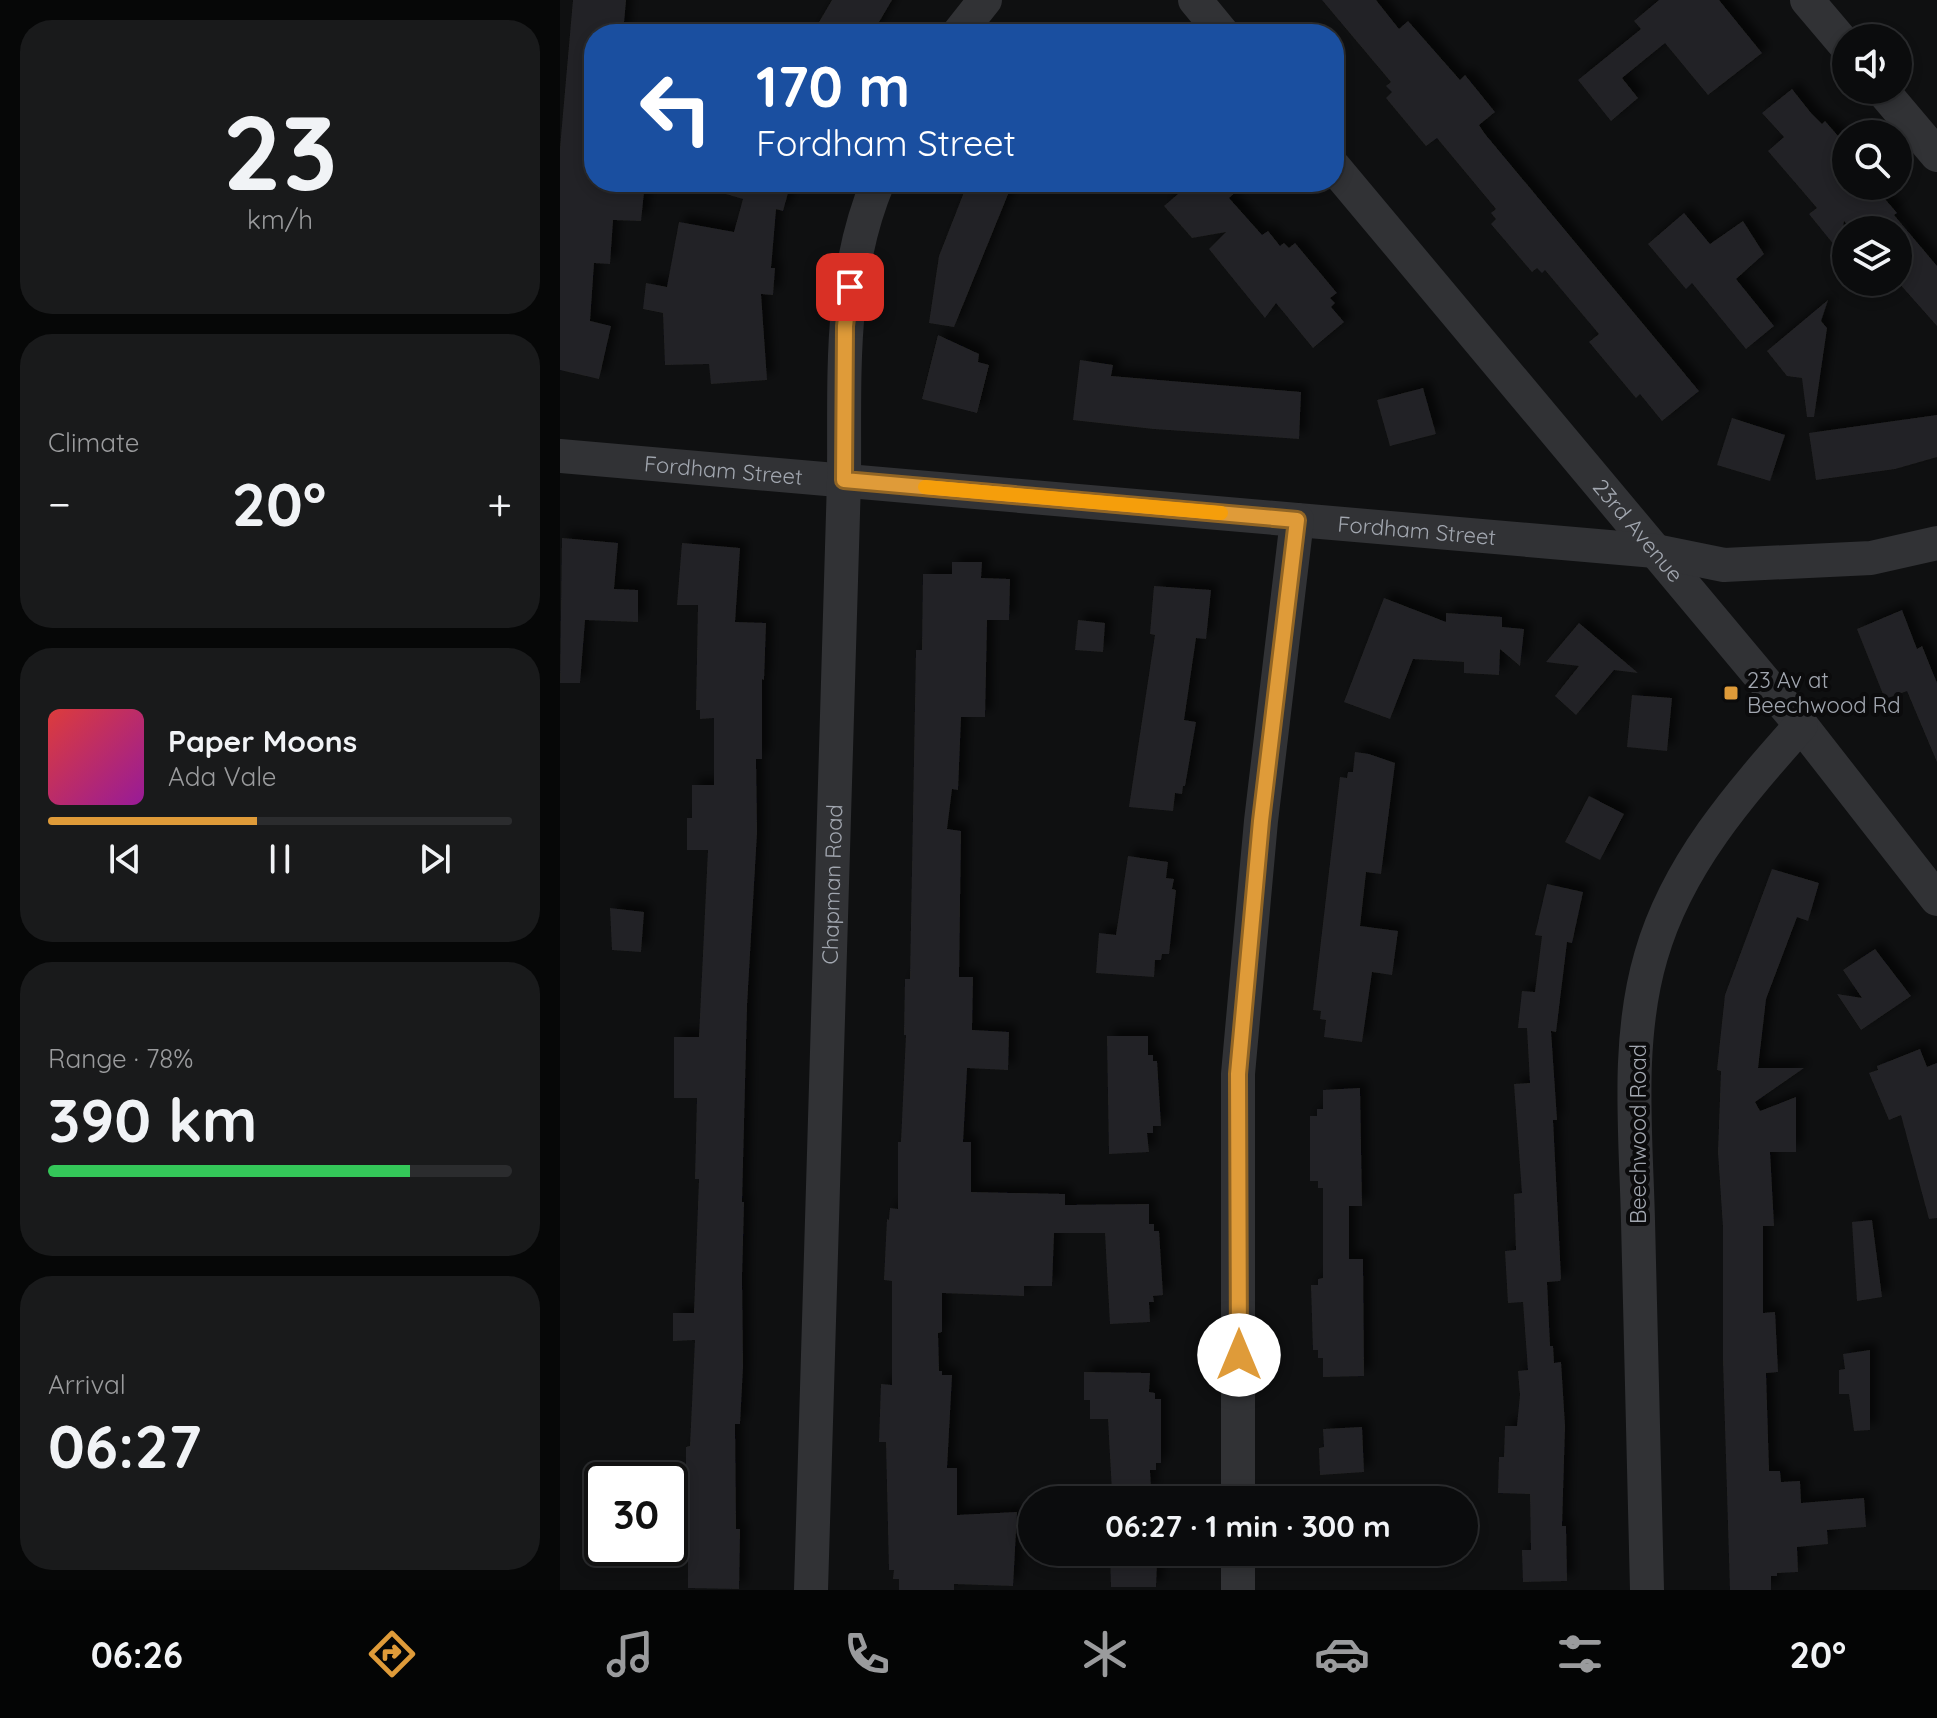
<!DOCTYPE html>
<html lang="en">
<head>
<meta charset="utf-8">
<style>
	:root { --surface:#0b0c0d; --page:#191a1b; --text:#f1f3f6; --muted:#9a9b9d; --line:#2b2c2e; --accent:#df9b39 }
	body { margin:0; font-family:Quicksand,sans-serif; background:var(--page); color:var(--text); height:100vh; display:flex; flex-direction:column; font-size:30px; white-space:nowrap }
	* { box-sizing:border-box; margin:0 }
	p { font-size:26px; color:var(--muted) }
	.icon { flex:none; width:44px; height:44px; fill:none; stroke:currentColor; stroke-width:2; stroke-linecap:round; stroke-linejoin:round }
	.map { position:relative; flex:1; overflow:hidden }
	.drawer { display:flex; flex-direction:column; gap:20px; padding:20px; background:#060707; width:560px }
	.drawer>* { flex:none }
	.hud { position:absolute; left:24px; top:24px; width:760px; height:168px; border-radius:32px; box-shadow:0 4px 12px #0003,0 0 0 2px var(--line); background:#1a4fa0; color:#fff; overflow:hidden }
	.controls { position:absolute; left:1272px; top:24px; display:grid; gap:16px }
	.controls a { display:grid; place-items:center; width:80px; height:80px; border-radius:50%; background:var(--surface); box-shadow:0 4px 12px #0003,0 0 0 2px var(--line); font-size:40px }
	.speed { position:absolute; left:24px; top:1462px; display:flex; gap:16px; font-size:40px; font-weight:700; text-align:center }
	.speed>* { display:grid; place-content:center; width:104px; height:104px; border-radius:50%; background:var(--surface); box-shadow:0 4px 12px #0003,0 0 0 2px var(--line); line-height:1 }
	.speed .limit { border:4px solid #111; border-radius:12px; background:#fff; color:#111 }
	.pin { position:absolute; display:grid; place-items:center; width:68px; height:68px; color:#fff; margin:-34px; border-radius:16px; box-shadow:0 4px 12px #0006 }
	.me { position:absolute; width:88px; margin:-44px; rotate:0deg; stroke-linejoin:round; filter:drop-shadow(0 0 6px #0008) }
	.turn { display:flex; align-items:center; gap:28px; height:168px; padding:0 40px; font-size:36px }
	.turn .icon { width:104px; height:104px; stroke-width:2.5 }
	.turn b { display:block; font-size:56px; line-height:68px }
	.big { font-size:60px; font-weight:700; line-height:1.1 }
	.drawer .tile { flex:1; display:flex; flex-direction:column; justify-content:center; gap:12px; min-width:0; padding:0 28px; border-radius:32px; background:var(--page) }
	.drawer .dial { align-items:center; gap:0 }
	.dial b { font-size:104px; line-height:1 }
	.song { display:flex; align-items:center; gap:24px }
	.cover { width:96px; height:96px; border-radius:12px; background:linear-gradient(135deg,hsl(0 70% 55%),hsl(300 70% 35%)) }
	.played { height:8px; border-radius:4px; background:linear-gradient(90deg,var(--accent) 45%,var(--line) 45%) }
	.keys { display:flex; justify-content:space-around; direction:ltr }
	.heat { display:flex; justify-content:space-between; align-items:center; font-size:44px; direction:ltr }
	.charge { height:12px; border-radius:6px; background:linear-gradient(90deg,#34c759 78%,var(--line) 0) }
	.trip { position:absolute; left:458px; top:1486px; width:460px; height:80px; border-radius:40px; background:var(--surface); box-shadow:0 4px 12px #0003,0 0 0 2px var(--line); font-weight:700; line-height:80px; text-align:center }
	.tab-bar { display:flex; height:128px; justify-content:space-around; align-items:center; background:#040505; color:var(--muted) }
	.tab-bar .icon { width:56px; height:56px }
	.tab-bar .selected { color:var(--accent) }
	.tab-bar b { font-size:36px; color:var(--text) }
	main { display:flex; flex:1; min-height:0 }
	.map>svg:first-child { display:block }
	.building { fill:#232325; filter:url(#shadow) }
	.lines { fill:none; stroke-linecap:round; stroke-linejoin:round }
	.minor { stroke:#313235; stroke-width:34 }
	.route-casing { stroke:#916525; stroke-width:20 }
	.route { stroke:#df9b39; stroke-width:14 }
	.slow { stroke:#f59e0b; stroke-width:14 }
	.poi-dot { fill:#df9b39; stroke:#0b0b0c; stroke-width:3 }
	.labels { text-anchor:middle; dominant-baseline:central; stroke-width:8; stroke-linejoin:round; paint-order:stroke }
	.street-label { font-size:22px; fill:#a2a7b0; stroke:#0b0b0c }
	.poi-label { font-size:22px; fill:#a2a7b0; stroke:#0b0b0c; text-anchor:start }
</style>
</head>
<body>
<main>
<section class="drawer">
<div class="tile dial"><b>23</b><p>km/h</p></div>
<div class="tile"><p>Climate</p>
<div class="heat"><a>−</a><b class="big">20°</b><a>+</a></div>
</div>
<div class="tile">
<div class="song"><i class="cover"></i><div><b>Paper Moons</b><p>Ada Vale</p></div></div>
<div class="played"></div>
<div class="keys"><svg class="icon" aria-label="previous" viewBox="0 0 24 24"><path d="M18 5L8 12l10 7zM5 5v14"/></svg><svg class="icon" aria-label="pause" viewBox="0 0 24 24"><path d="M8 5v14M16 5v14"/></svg><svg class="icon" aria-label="next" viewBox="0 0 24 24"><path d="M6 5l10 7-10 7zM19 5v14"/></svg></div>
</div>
<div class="tile"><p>Range · 78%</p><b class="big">390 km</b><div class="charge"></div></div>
<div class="tile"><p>Arrival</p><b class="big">06:27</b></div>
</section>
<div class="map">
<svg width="1377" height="1590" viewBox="0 0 1377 1590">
	<defs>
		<filter id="shadow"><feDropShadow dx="7" dy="-7" stdDeviation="4" flood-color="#0009"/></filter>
	</defs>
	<rect width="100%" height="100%" fill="#0f1011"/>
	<!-- building -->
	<g class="building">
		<polygon points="13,0 66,0 63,34 34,34 34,182 85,182 81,221 53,220 50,264 34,263 30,321 51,326 39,379 0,370 0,148"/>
		<polygon points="272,0 332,0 312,34 252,34"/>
		<polygon points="762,0 816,0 839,29 848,21 900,80 905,75 935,112 919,125 925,134 1139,391 1102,421 1080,394 1076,398 1029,342 1039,334 985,270 982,273 977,268 972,272 931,224 936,219 931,213 936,209 877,138 866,146 826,98 832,92 826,86 831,82"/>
		<polygon points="1099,0 1159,0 1202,53 1148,95 1105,43 1062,78 1078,98 1051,121 1018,80 1081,29 1074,21"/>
		<polygon points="1232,89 1251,113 1262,124 1265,121 1286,145 1286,186 1314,186 1337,213 1334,215 1377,266 1377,326 1338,282 1338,230 1292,230 1284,221 1279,251 1249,214 1257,208 1208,151 1224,137 1202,113"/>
		<polygon points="150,182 231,182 223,211 216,209 211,268 215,268 213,295 201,294 207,380 151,384 149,364 105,365 103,313 83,309 86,283 107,287 119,222 174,232 183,199 149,189"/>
		<polygon points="408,182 453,182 394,327 369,323 379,256"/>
		<polygon points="632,182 687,182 669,198 702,235 708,231 720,246 724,243 729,248 735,243 777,293 770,298 775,303 771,307 784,322 753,348 716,303 705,318 649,249 666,232 632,238 604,206"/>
		<polygon points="1124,213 1150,244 1183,221 1204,254 1176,279 1214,326 1186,349 1132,283 1126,289 1088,244"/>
		<polygon points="1268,300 1261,321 1267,328 1254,417 1247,417 1242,378 1227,376 1207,351"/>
		<polygon points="378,335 419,354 418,362 429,365 417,413 362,399"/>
		<polygon points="520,360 553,365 551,376 741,392 739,439 594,429 513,420"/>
		<polygon points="863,388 876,434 830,446 817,400"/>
		<polygon points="1377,415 1377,457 1335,469 1256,480 1249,433"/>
		<polygon points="1172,418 1225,435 1210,481 1157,465"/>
		<polygon points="2,538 58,543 54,589 78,590 78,622 25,620 20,683 0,683"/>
		<polygon points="122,543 180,548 175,622 206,623 204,680 202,679 202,759 196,759 197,832 187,1005 182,1202 184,1202 182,1277 183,1366 180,1424 175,1424 176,1529 180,1529 179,1589 128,1588 128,1554 117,1554 117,1504 110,1504 110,1477 126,1476 126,1447 130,1446 135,1340 113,1341 113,1313 134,1313 139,1179 135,1179 137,1098 114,1098 114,1037 139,1037 148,850 127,850 127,818 132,818 132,785 154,785 154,718 140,719 140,710 136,710 138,605 117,605"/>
		<polygon points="392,562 422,562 421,578 450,579 449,620 427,620 425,717 401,717 398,790 392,789 387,829 401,831 399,977 413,977 412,1030 449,1032 448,1070 407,1068 403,1142 411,1142 411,1192 505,1194 505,1205 589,1204 589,1224 594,1224 594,1231 599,1231 603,1295 593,1296 594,1302 589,1302 590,1322 550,1324 545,1233 494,1233 492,1286 464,1286 464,1296 382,1293 382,1332 378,1333 379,1371 382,1371 382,1375 392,1375 387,1468 397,1468 397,1515 457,1512 453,1586 394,1584 394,1590 339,1590 339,1579 333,1579 334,1570 329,1570 326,1442 319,1442 321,1384 332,1385 332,1281 324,1280 327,1219 329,1220 330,1208 338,1209 338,1142 341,1142 346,1035 344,1035 345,979 350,979 356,650 362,650 363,574 392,574"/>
		<polygon points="594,586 651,590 646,639 636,638 624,720 636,722 625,786 623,786 622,794 615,793 613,811 569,807 595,635 590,634"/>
		<polygon points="824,598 886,622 886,613 942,617 942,627 964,629 960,666 940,649 939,675 904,673 904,662 853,659 830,719 784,702"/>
		<polygon points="1342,610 1357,649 1362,646 1377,683 1377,762 1347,691 1325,699 1297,629"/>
		<polygon points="518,620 545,623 543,652 515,650"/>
		<polygon points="1019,623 1078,673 1054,670 1016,715 995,696 1019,666 986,662"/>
		<polygon points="1072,695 1112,698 1107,751 1067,747"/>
		<polygon points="795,752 809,754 835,763 821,874 806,872 800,926 838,931 832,975 812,972 802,1042 764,1037 766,1020 760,1019 761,1011 753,1010 780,777 787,778 788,772 793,772"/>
		<polygon points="1029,796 1064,814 1040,860 1005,842"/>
		<polygon points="568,856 608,862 606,878 614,879 612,889 616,890 609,954 602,954 601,960 595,960 594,977 536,973 539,933 556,935"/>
		<polygon points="1212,869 1259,883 1248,921 1237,917 1206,999 1198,1068 1244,1068 1195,1102 1200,1111 1236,1097 1236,1152 1210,1152 1214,1226 1203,1226 1203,1313 1215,1312 1218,1372 1206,1373 1209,1471 1220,1471 1221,1482 1240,1481 1241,1503 1304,1498 1306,1527 1267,1530 1268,1544 1237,1547 1238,1572 1217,1573 1217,1576 1211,1576 1211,1590 1170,1590 1163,1360 1163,1227 1158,1152 1161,1071 1157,1070 1165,995"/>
		<polygon points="987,884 1023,892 1012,943 1007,942 996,1032 991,1031 997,1120 993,1120 1001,1278 1000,1281 987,1282 990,1346 993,1346 994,1363 1001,1362 1005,1426 1002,1526 1006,1526 1007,1581 963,1582 962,1550 971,1550 970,1494 938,1493 939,1457 944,1457 945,1426 957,1426 960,1395 958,1371 968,1370 963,1302 948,1303 945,1251 956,1250 954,1194 962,1193 954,1084 970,1083 967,1028 958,1028 962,991 975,992 982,936 975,935"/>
		<polygon points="50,908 84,912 81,952 52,950"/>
		<polygon points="1315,949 1351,996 1301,1030 1277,994 1302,998 1283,970"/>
		<polygon points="547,1036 588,1036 588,1055 593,1055 593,1061 597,1061 601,1126 593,1126 593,1133 587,1133 589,1152 549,1154"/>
		<polygon points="1360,1049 1367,1067 1377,1063 1377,1218 1369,1219 1341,1115 1329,1120 1309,1073 1318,1070 1317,1066"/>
		<polygon points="800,1088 802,1206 789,1206 789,1259 803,1259 804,1376 763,1377 763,1358 758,1358 758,1350 753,1350 751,1285 758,1285 758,1279 763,1278 763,1188 758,1188 758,1181 750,1181 750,1116 757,1116 757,1109 763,1109 763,1090"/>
		<polygon points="1312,1220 1322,1297 1297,1301 1292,1222"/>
		<polygon points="1310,1350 1310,1430 1294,1431 1289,1394 1279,1394 1279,1370 1285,1369 1283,1354"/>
		<polygon points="524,1372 590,1373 589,1392 595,1393 595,1399 601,1399 601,1463 596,1463 596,1470 590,1470 591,1490 552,1492 548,1419 530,1419 530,1400 524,1400"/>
		<polygon points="802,1427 804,1472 760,1475 759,1448 764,1447 763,1429"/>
		<polygon points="550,1552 591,1552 591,1561 597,1560 596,1587 551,1587"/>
	</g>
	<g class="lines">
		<!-- minor -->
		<g class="minor">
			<polyline points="635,0 663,34"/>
			<polyline points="1247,0 1286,46"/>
			<polyline points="398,34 425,0"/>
			<polyline points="1322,90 1377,155"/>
			<path id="s1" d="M 774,167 L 1241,725 L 1377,899"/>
			<path id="s2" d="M 0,456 L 1095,551 L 1164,565 L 1311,558 L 1377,543"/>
			<polyline points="678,1500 678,1074 701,821 737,520"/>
			<polyline points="678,1552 678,1590"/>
			<path id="s3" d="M 251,1590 L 284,480 C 285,380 278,277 318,182"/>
			<path d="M 1087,1590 C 1084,1467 1081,1344 1078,1221 C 1076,1135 1066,1041 1091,956 C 1117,865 1179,795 1241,725"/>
		</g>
	</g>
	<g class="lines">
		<!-- route casing -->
		<g class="route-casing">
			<polyline id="route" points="290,287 285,326 284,480 737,520 701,821 678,1074 679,1355"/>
		</g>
		<!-- route -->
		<use href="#route" class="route"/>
		<!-- slow -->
		<polyline class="slow" points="365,487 661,513"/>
	</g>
	<!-- markers -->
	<rect class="poi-dot" x="1163" y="685" width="16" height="16" rx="4"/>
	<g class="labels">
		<!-- street labels -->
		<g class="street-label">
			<text stroke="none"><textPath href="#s2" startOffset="164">Fordham Street</textPath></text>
			<text stroke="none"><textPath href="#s2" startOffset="860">Fordham Street</textPath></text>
			<text stroke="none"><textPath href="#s1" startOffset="474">23rd Avenue</textPath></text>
			<text stroke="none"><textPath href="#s3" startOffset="706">Chapman Road</textPath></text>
			<text transform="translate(1078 1134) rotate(-90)">Beechwood Road</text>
		</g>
		<!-- poi labels -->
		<g class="poi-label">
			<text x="1187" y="680">23 Av at<tspan x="1187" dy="25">Beechwood Rd</tspan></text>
		</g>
	</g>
</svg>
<div class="controls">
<a><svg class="icon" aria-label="sound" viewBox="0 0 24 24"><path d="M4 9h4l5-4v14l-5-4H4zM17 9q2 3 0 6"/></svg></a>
<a><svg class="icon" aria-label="search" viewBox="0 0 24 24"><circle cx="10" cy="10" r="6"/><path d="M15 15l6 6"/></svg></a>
<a><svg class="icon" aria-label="layers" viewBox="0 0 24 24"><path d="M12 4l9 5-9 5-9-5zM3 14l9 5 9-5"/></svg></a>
</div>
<div class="speed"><div class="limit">30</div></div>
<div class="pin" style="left:290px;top:287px;background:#d93025"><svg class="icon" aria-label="arrive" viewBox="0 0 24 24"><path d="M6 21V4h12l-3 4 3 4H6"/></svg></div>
<svg class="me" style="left:679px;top:1355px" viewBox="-20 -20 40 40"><circle r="19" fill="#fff"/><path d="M0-13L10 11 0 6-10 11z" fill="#df9b39"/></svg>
<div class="trip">06:27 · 1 min · 300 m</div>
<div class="hud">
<div class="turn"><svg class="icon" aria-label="left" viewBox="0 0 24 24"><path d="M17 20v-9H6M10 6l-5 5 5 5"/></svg><div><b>170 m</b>Fordham Street</div></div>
</div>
</div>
</main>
<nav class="tab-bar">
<b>06:26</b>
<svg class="icon selected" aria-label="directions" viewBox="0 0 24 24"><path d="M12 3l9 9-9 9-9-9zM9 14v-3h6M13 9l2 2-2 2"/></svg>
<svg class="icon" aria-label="music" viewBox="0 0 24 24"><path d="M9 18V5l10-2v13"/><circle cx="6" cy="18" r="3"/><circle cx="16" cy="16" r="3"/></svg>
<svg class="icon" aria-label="phone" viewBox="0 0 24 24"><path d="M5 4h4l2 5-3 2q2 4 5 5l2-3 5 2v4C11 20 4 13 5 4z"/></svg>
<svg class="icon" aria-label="climate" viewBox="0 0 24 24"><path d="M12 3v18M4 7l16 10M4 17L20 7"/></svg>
<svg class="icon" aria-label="car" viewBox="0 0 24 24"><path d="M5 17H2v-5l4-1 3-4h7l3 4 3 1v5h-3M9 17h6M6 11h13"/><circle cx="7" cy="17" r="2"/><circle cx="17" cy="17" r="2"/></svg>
<svg class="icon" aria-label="filters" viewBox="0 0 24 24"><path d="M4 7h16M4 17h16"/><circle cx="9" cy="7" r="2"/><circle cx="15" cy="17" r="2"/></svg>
<b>20°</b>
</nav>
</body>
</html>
